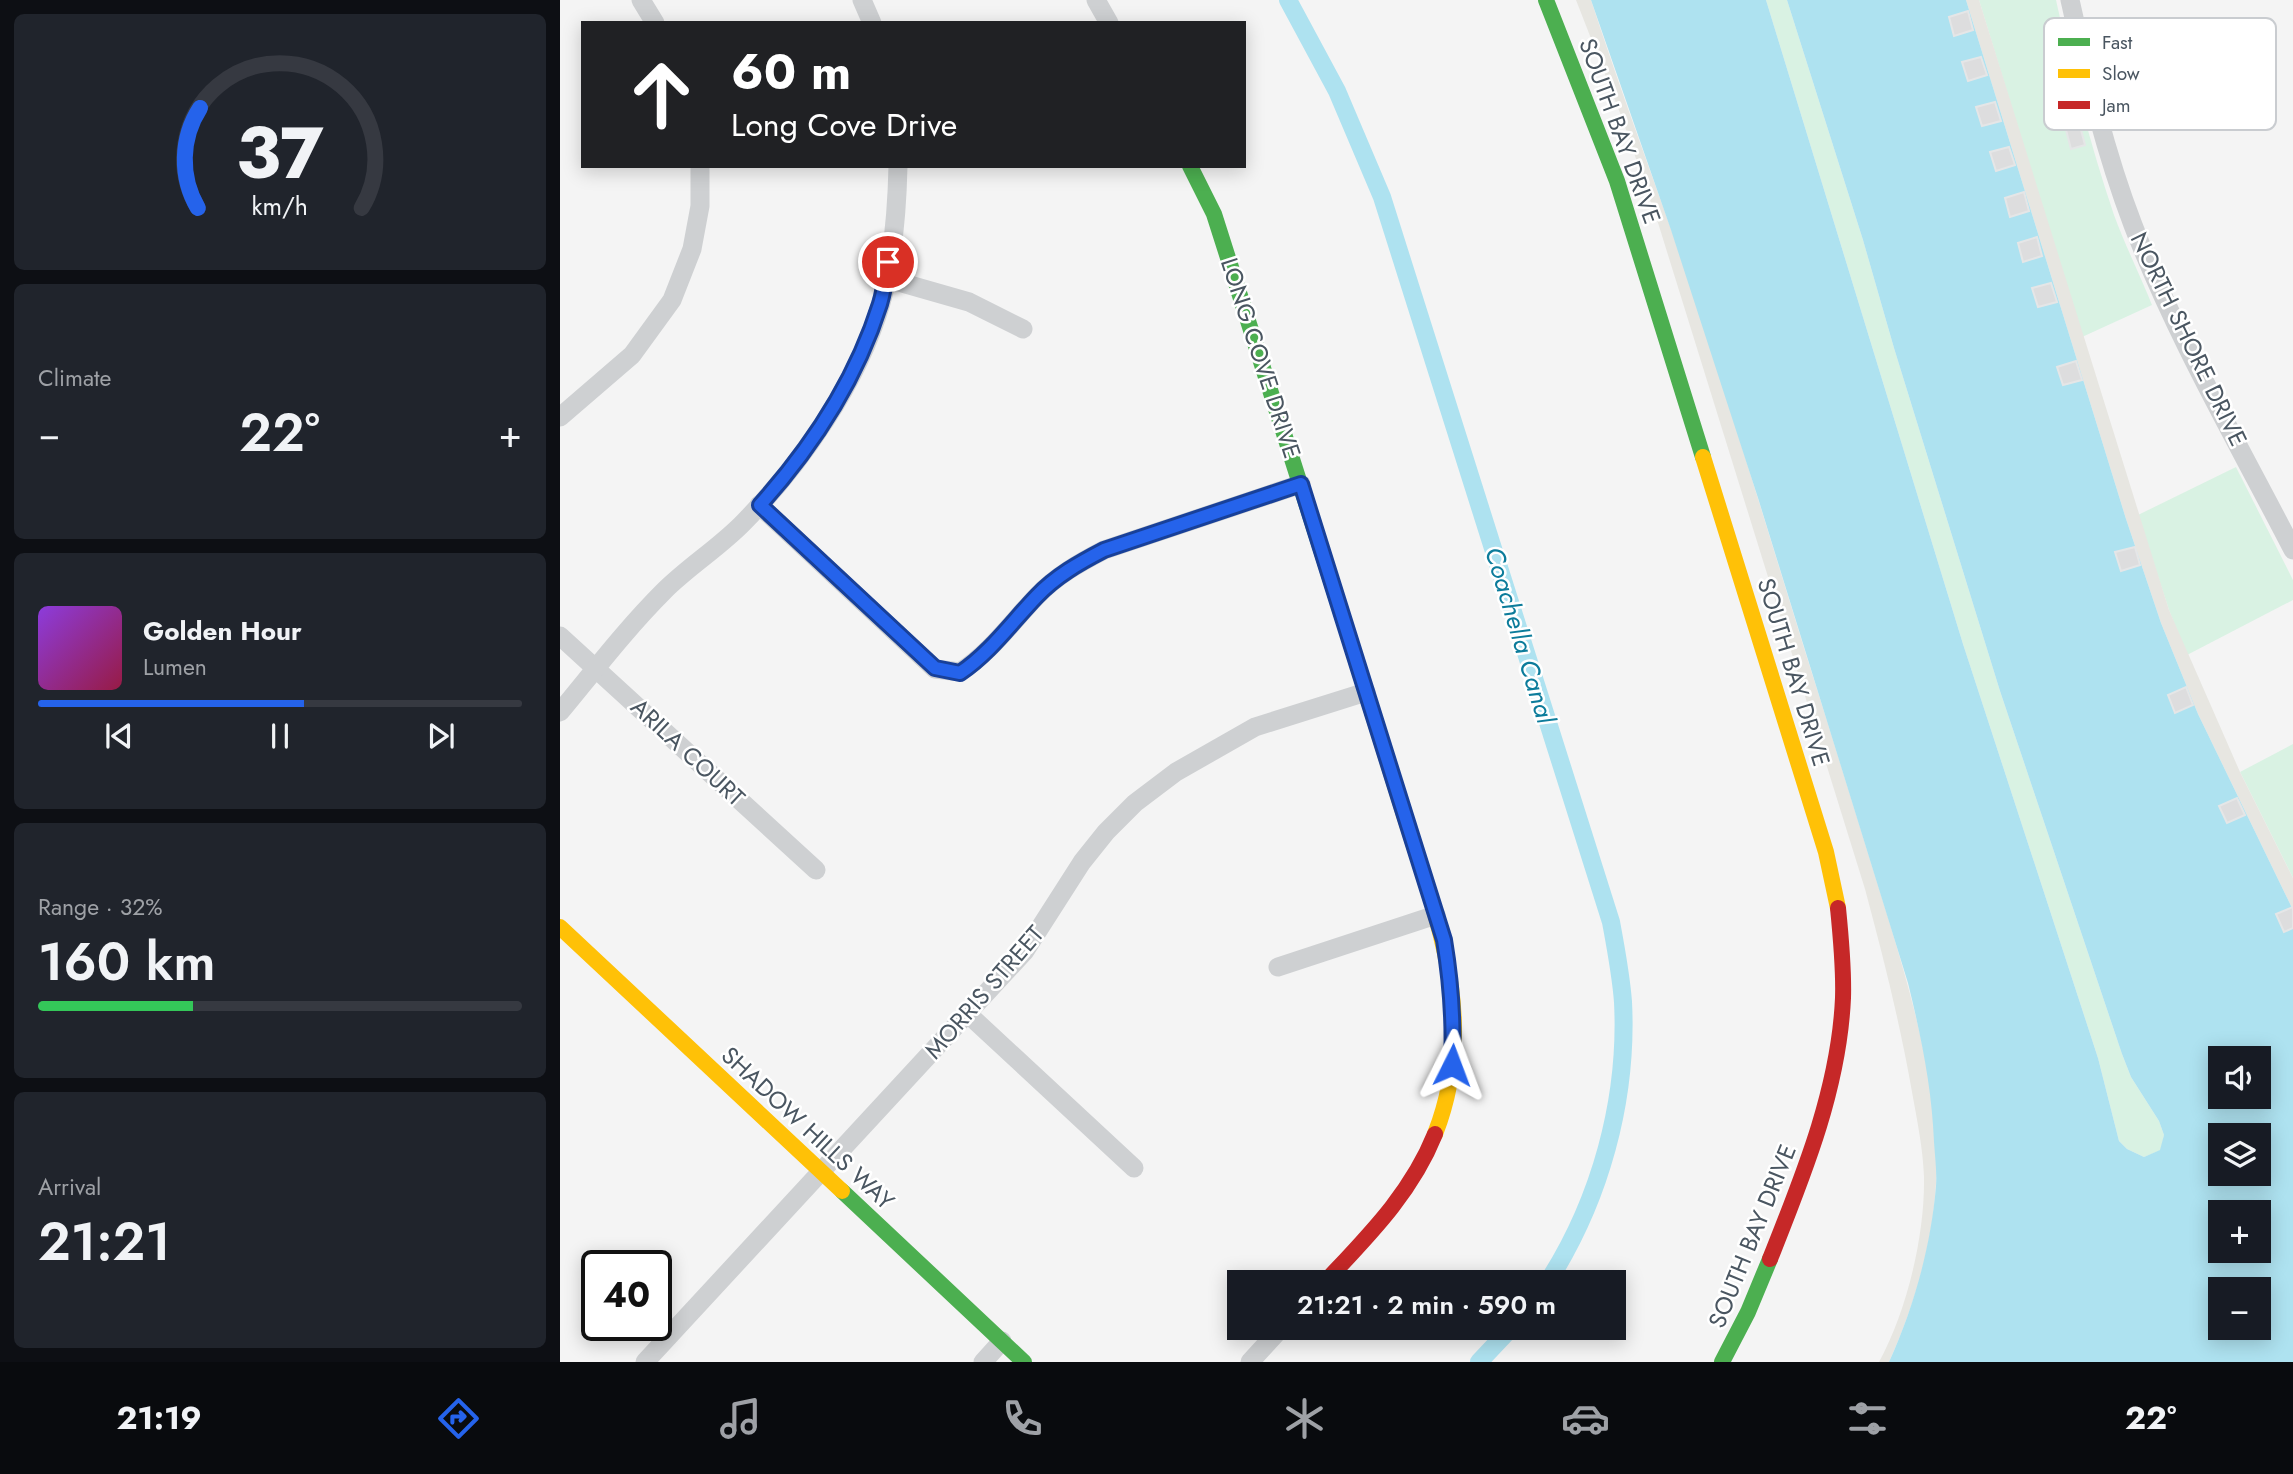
<!DOCTYPE html>
<html lang="en">
<head>
<meta charset="utf-8">
<style>
	:root { --surface:#171b24; --page:#20242c; --text:#f1f3f6; --muted:#9ea1a6; --line:#363941; --accent:#2563eb }
	body { margin:0; font-family:Jost,sans-serif; background:var(--page); color:var(--text); height:100vh; display:flex; flex-direction:column; font-size:26px; white-space:nowrap }
	* { box-sizing:border-box; margin:0 }
	p { font-size:23px; color:var(--muted) }
	.icon { flex:none; width:38px; height:38px; fill:none; stroke:currentColor; stroke-width:2; stroke-linecap:round; stroke-linejoin:round }
	.map { position:relative; flex:1; overflow:hidden }
	.drawer { display:flex; flex-direction:column; gap:14px; padding:14px; background:#0d0f14; width:560px }
	.drawer>* { flex:none }
	.top-card { position:absolute; left:21px; top:21px; width:665px; height:147px; border-radius:0px; box-shadow:0 4px 18px #0003; background:#202124; color:#fff; overflow:hidden }
	.fabs { position:absolute; left:1648px; top:1046px; display:grid; gap:14px }
	.fabs a { display:grid; place-items:center; width:63px; height:63px; border-radius:0px; background:var(--surface); box-shadow:0 4px 18px #0003; font-size:35px }
	.speed { position:absolute; left:21px; top:1250px; display:flex; gap:14px; font-size:35px; font-weight:700; text-align:center }
	.speed>* { display:grid; place-content:center; width:91px; height:91px; border-radius:50%; background:var(--surface); box-shadow:0 4px 18px #0003; line-height:1 }
	.speed .limit { border:4px solid #111; border-radius:10px; background:#fff; color:#111 }
	.pin { position:absolute; display:grid; place-items:center; width:60px; height:60px; color:#fff; margin:-30px; border:4px solid #fff; border-radius:50%; box-shadow:0 2px 7px #0007 }
	.me { position:absolute; width:77px; margin:-38px; rotate:3deg; stroke-linejoin:round; filter:drop-shadow(0 0 5px #0008) }
	.turn { display:flex; align-items:center; gap:24px; height:147px; padding:0 35px; font-size:32px }
	.turn .icon { width:91px; height:91px; stroke-width:2.5 }
	.turn b { display:block; font-size:49px; line-height:60px }
	.big { font-size:52px; font-weight:600; line-height:1.1 }
	.drawer .tile { flex:1; display:flex; flex-direction:column; justify-content:center; gap:10px; min-width:0; padding:0 24px; border-radius:10px; background:var(--page) }
	.drawer .dial { align-items:center; gap:0 }
	.dial svg { height:182px; overflow:visible; fill:none; stroke:var(--line); stroke-width:7; stroke-linecap:round; text-anchor:middle }
	.dial text { fill:var(--text); stroke:none }
	.song { display:flex; align-items:center; gap:21px }
	.cover { width:84px; height:84px; border-radius:10px; background:linear-gradient(135deg,hsl(270 70% 55%),hsl(340 70% 35%)) }
	.played { height:7px; border-radius:4px; background:linear-gradient(90deg,var(--accent) 55%,var(--line) 55%) }
	.keys { display:flex; justify-content:space-around; direction:ltr }
	.heat { display:flex; justify-content:space-between; align-items:center; font-size:38px; direction:ltr }
	.charge { height:10px; border-radius:5px; background:linear-gradient(90deg,#34c759 32%,var(--line) 0) }
	.trip { position:absolute; left:667px; top:1270px; width:399px; height:70px; border-radius:0px; background:var(--surface); box-shadow:0 4px 18px #0003; font-weight:600; line-height:70px; text-align:center }
	.tabs { display:flex; height:112px; justify-content:space-around; align-items:center; background:#090b0e; color:var(--muted) }
	.tabs .icon { width:49px; height:49px }
	.tabs .selected { color:var(--accent) }
	.tabs b { font-size:32px; color:var(--text) }
	main { display:flex; flex:1; min-height:0 }
	.map>svg:first-child { display:block }
	.green { fill:#d9f2e3 }
	.sand { fill:#e7e6e1 }
	.water { fill:#aee2f0; fill-rule:evenodd }
	.lines { fill:none; stroke-linecap:round; stroke-linejoin:round }
	.canal { stroke:#aee2f0; stroke-width:18 }
	.building { fill:#ddddde; stroke:#e5e6e7; stroke-width:2 }
	.street { stroke:#ced0d2; stroke-width:19 }
	.fast { stroke:#4caf50; stroke-width:16 }
	.slow { stroke:#ffc107; stroke-width:16 }
	.jam { stroke:#c62828; stroke-width:16 }
	.route-casing { stroke:#184099; stroke-width:18 }
	.route { stroke:#2563eb; stroke-width:12 }
	.labels { text-anchor:middle; dominant-baseline:central; stroke-width:5; stroke-linejoin:round; paint-order:stroke }
	.street-label { font-size:24px; fill:#4a5661; stroke:#fff }
	.water-label { font-size:26px; font-style:italic; fill:#0c7c9b; stroke:#fff }
	.key { fill:#fff; stroke:#c9ccd0; stroke-width:2 }
	.key-label { font-size:19px; fill:#4a5661 }
</style>
</head>
<body>
<main>
<section class="drawer">
<div class="tile dial"><svg viewBox="0 0 100 80">
<path d="M14 69A42 42 0 1 1 86 69"/>
<path d="M14 69A42 42 0 0 1 15 25" stroke="#2563eb"/>
<text x="50" y="56" font-size="32" font-weight="700">37</text>
<text x="50" y="72" font-size="11">km/h</text>
</svg></div>
<div class="tile"><p>Climate</p>
<div class="heat"><a>−</a><b class="big">22°</b><a>+</a></div>
</div>
<div class="tile">
<div class="song"><i class="cover"></i><div><b>Golden Hour</b><p>Lumen</p></div></div>
<div class="played"></div>
<div class="keys"><svg class="icon" aria-label="previous" viewBox="0 0 24 24"><path d="M18 5L8 12l10 7zM5 5v14"/></svg><svg class="icon" aria-label="pause" viewBox="0 0 24 24"><path d="M8 5v14M16 5v14"/></svg><svg class="icon" aria-label="next" viewBox="0 0 24 24"><path d="M6 5l10 7-10 7zM19 5v14"/></svg></div>
</div>
<div class="tile"><p>Range · 32%</p><b class="big">160 km</b><div class="charge"></div></div>
<div class="tile"><p>Arrival</p><b class="big">21:21</b></div>
</section>
<div class="map">
<svg width="1733" height="1362" viewBox="0 0 1733 1362">
	<rect width="100%" height="100%" fill="#f4f4f4"/>
	<!-- green -->
	<g class="green">
		<polygon points="1206,0 1227,0 1303,240 1334,348 1440,691 1562,1054 1571,1077 1599,1121 1604,1135 1601,1150 1584,1157 1567,1149 1559,1141 1538,1058 1403,644"/>
		<path d="M 1419,0 L 1496,0 C 1512,73 1530,144 1554,215 C 1565,245 1580,275 1592,305 L 1522,337 Z"/>
		<polygon points="1676,467 1733,580 1733,600 1627,655 1609,610 1578,515"/>
		<polygon points="1733,744 1733,878 1680,772"/>
	</g>
	<!-- sand -->
	<g class="sand">
		<path d="M 1016,0 L 1031,0 C 1056,77 1084,153 1111,229 C 1169,398 1219,570 1273,740 C 1292,801 1311,863 1330,924 C 1355,1008 1380,1095 1376,1183 C 1373,1244 1354,1307 1329,1362 L 1319,1362 C 1347,1311 1365,1235 1364,1177 C 1363,1148 1357,1120 1352,1092 C 1340,1023 1323,956 1305,889 L 1099,226 L 1062,118 Z"/>
		<polygon points="1406,0 1419,0 1609,610 1680,772 1733,878 1733,910 1638,714 1601,623 1566,519"/>
	</g>
	<!-- water -->
	<path class="water" d="M 1031,0 L 1206,0 L 1403,644 L 1538,1058 L 1559,1141 L 1567,1149 L 1584,1157 L 1600,1150 L 1604,1135 L 1599,1121 L 1571,1077 L 1562,1054 L 1440,691 L 1334,348 L 1303,240 L 1227,0 L 1406,0 L 1566,519 L 1601,623 L 1638,714 L 1733,910 L 1733,1362 L 1329,1362 C 1354,1307 1371,1246 1376,1186 C 1377,1172 1375,1157 1374,1142 C 1372,1088 1361,1036 1348,983 L 1198,498 L 1111,230 ZM 1661,1059 L 1699,1059 L 1699,1097 L 1661,1097 ZM 1661,1136 L 1699,1136 L 1699,1174 L 1661,1174 ZM 1661,1213 L 1699,1213 L 1699,1251 L 1661,1251 ZM 1661,1290 L 1699,1290 L 1699,1328 L 1661,1328 Z"/>
	<g class="lines">
		<!-- canal -->
		<g class="canal">
			<path d="M 728,0 L 777,91 L 822,197 L 1051,922 C 1056,949 1061,975 1063,1002 C 1068,1100 1040,1201 987,1283"/>
			<polyline points="919,1362 951,1328"/>
		</g>
	</g>
	<!-- building -->
	<g class="building">
		<polygon points="1408,11 1413,30 1394,36 1389,17"/>
		<polygon points="1421,57 1427,75 1408,81 1402,62"/>
		<polygon points="1435,102 1441,121 1422,126 1416,107"/>
		<polygon points="1520,126 1525,145 1511,149 1506,130"/>
		<polygon points="1449,147 1455,165 1436,171 1430,152"/>
		<polygon points="1464,192 1469,211 1450,217 1445,198"/>
		<polygon points="1477,237 1482,256 1463,262 1458,243"/>
		<polygon points="1491,283 1497,302 1478,307 1472,288"/>
		<polygon points="1516,361 1522,380 1503,385 1497,367"/>
		<polygon points="1575,547 1580,565 1561,571 1555,552"/>
		<polygon points="1626,687 1633,705 1615,713 1608,695"/>
		<polygon points="1677,798 1685,815 1667,823 1659,806"/>
		<polygon points="1733,907 1733,928 1724,932 1716,914"/>
	</g>
	<g class="lines">
		<!-- street -->
		<g class="street">
			<polyline points="81,0 95,23"/>
			<polyline points="302,0 312,23"/>
			<polyline points="536,0 549,23"/>
			<path d="M 1510,0 C 1527,76 1545,152 1573,225 C 1616,337 1678,443 1733,550"/>
			<polyline points="325,278 409,302 463,329"/>
			<polyline points="0,417 72,355 112,300 132,249 140,206 140,166"/>
			<path d="M 199,505 L 375,669 L 400,672 C 430,653 452,622 477,596 C 496,576 519,563 544,550 L 741,484"/>
			<polyline points="0,636 256,870"/>
			<path d="M 0,712 C 34,671 66,629 104,591 C 129,566 160,547 184,522 C 241,464 298,382 321,303 C 333,260 337,211 338,166"/>
			<polyline points="718,967 876,915"/>
			<polyline points="408,1014 574,1168"/>
			<polyline points="85,1362 465,951 522,862 546,832 575,803 616,772 695,727 806,692"/>
			<polyline points="423,1362 442,1341"/>
			<polyline points="690,1362 721,1328"/>
		</g>
		<!-- fast -->
		<g class="fast">
			<polyline points="986,0 1057,181 1143,457"/>
			<polyline points="630,166 654,214 784,622"/>
			<polyline points="282,1191 464,1362"/>
			<polyline points="1162,1362 1188,1312 1210,1259"/>
		</g>
		<!-- slow -->
		<g class="slow">
			<polyline points="1143,457 1266,852 1278,908"/>
			<path d="M 784,622 C 804,686 824,751 844,815 C 878,922 919,1022 875,1134"/>
			<polyline points="0,927 282,1191"/>
		</g>
		<!-- jam -->
		<g class="jam">
			<path d="M 1210,1259 C 1243,1176 1279,1089 1283,998 C 1284,968 1281,938 1278,908"/>
			<path d="M 764,1283 C 807,1237 851,1194 875,1134"/>
		</g>
	</g>
	<g class="lines">
		<!-- route casing -->
		<g class="route-casing">
			<path id="route" d="M 328,262 C 326,276 324,291 320,304 C 296,380 252,447 200,505 L 375,668 L 400,673 C 430,653 452,622 477,596 C 496,576 519,563 544,550 L 741,484 L 884,940 C 891,982 894,1022 892,1065"/>
		</g>
		<!-- route -->
		<use href="#route" class="route"/>
	</g>
	<g class="labels">
		<!-- street labels -->
		<g class="street-label">
			<text transform="translate(1060 131) rotate(70)">SOUTH BAY DRIVE</text>
			<text transform="translate(1629 339) rotate(64)">NORTH SHORE DRIVE</text>
			<text transform="translate(701 358) rotate(72)">LONG COVE DRIVE</text>
			<text transform="translate(1234 672) rotate(73)">SOUTH BAY DRIVE</text>
			<text transform="translate(128 752) rotate(43)">ARILA COURT</text>
			<text transform="translate(424 992) rotate(-49)">MORRIS STREET</text>
			<text transform="translate(248 1128) rotate(43)">SHADOW HILLS WAY</text>
			<text transform="translate(1192 1236) rotate(-68)">SOUTH BAY DRIVE</text>
		</g>
		<!-- water labels -->
		<g class="water-label">
			<text transform="translate(960 635) rotate(73)">Coachella Canal</text>
		</g>
	</g>
	<!-- legend -->
	<rect x="1484" y="18" width="232" height="112" rx="10" class="key"/>
	<rect x="1498" y="38" width="32" height="8" fill="#4caf50"/>
	<rect x="1498" y="69" width="32" height="9" fill="#ffc107"/>
	<rect x="1498" y="101" width="32" height="8" fill="#c62828"/>
	<g class="key-label">
		<text x="1542" y="49">Fast</text>
		<text x="1542" y="80">Slow</text>
		<text x="1542" y="112">Jam</text>
	</g>
</svg>
<div class="fabs">
<a><svg class="icon" aria-label="sound" viewBox="0 0 24 24"><path d="M4 9h4l5-4v14l-5-4H4zM17 9q2 3 0 6"/></svg></a>
<a><svg class="icon" aria-label="layers" viewBox="0 0 24 24"><path d="M12 4l9 5-9 5-9-5zM3 14l9 5 9-5"/></svg></a>
<a>+</a>
<a>−</a>
</div>
<div class="speed"><div class="limit">40</div></div>
<div class="pin" style="left:328px;top:262px;background:#d93025"><svg class="icon" aria-label="arrive" viewBox="0 0 24 24"><path d="M6 21V4h12l-3 4 3 4H6"/></svg></div>
<svg class="me" style="left:892px;top:1065px" viewBox="-20 -20 40 40"><path d="M0-17L14 15 0 8-14 15z" fill="#2563eb" stroke="#fff" stroke-width="4"/></svg>
<div class="trip">21:21 · 2 min · 590 m</div>
<div class="top-card">
<div class="turn"><svg class="icon" aria-label="ahead" viewBox="0 0 24 24"><path d="M12 20V5M6 11l6-6 6 6"/></svg><div><b>60 m</b>Long Cove Drive</div></div>
</div>
</div>
</main>
<nav class="tabs">
<b>21:19</b>
<svg class="icon selected" aria-label="directions" viewBox="0 0 24 24"><path d="M12 3l9 9-9 9-9-9zM9 14v-3h6M13 9l2 2-2 2"/></svg>
<svg class="icon" aria-label="music" viewBox="0 0 24 24"><path d="M9 18V5l10-2v13"/><circle cx="6" cy="18" r="3"/><circle cx="16" cy="16" r="3"/></svg>
<svg class="icon" aria-label="phone" viewBox="0 0 24 24"><path d="M5 4h4l2 5-3 2q2 4 5 5l2-3 5 2v4C11 20 4 13 5 4z"/></svg>
<svg class="icon" aria-label="climate" viewBox="0 0 24 24"><path d="M12 3v18M4 7l16 10M4 17L20 7"/></svg>
<svg class="icon" aria-label="car" viewBox="0 0 24 24"><path d="M5 17H2v-5l4-1 3-4h7l3 4 3 1v5h-3M9 17h6M6 11h13"/><circle cx="7" cy="17" r="2"/><circle cx="17" cy="17" r="2"/></svg>
<svg class="icon" aria-label="filters" viewBox="0 0 24 24"><path d="M4 7h16M4 17h16"/><circle cx="9" cy="7" r="2"/><circle cx="15" cy="17" r="2"/></svg>
<b>22°</b>
</nav>
</body>
</html>
